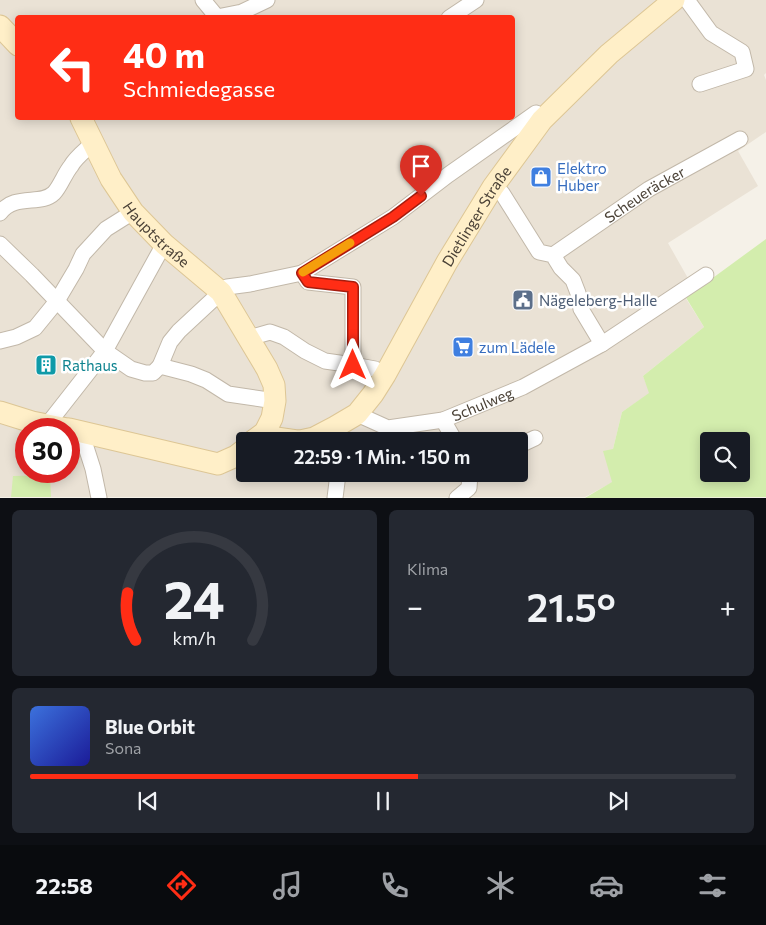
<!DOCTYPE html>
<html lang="de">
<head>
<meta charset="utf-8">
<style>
	:root { --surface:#171b24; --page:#242831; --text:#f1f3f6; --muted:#9ea1a6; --line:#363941; --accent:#ff2d15 }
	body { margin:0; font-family:Commissioner,sans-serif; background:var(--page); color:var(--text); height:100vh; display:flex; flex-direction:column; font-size:19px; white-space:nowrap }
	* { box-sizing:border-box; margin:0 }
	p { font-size:16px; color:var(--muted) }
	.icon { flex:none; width:28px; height:28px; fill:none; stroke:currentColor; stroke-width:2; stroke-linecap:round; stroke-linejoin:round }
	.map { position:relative; height:498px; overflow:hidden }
	.side { display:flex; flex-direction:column; gap:12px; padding:12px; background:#0d0f14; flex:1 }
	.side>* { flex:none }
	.hud { position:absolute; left:15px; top:15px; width:500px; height:105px; border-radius:5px; box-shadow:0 2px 12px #0003; background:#ff2d15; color:#fff; overflow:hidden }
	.fabs { position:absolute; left:700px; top:432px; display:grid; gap:10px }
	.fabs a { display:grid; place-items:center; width:50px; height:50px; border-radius:5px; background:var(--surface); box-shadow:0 2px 12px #0003; font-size:25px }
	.speed { position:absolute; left:15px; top:418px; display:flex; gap:10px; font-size:25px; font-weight:700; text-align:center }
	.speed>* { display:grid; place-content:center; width:65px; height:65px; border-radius:50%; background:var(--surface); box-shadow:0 2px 12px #0003; line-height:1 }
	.speed .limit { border:8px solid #d22; background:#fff; color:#111 }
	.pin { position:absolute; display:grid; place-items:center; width:42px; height:42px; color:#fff; margin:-51px -21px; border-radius:50% 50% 50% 0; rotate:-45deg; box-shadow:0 0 5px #0007 }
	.pin .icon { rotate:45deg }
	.me { position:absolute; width:55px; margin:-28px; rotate:0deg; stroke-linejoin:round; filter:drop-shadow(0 0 4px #0008) }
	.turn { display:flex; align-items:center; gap:18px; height:105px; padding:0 25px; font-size:22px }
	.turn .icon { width:65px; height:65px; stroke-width:2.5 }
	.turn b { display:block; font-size:35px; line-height:42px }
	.big { font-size:38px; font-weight:600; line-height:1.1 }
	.side .card { flex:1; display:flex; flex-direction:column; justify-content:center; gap:8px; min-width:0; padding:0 18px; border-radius:8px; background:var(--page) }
	.side .dial { align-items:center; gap:0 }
	.dial svg { height:130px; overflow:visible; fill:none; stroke:var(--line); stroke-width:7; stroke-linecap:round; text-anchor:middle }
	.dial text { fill:var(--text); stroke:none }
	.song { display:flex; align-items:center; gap:15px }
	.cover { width:60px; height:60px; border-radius:8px; background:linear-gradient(135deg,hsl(220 70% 55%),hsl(240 70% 35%)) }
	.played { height:5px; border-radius:2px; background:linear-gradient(90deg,var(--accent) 55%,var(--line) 55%) }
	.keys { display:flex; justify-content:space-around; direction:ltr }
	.heat { display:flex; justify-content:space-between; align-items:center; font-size:28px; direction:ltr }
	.side .tiles { flex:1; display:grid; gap:12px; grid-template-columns:1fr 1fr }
	.card:last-child { grid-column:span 2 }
	.trip { position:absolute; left:236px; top:432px; width:292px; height:50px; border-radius:5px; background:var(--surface); box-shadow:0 2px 12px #0003; font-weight:600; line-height:50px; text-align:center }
	.tab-bar { display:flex; height:80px; justify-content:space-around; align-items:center; background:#090b0e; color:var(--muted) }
	.tab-bar .icon { width:35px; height:35px }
	.tab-bar .current { color:var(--accent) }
	.tab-bar b { font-size:22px; color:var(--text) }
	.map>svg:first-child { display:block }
	.residential { fill:#eae2d5; fill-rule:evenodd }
	.green { fill:#d3edad; fill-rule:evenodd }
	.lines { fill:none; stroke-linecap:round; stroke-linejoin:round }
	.street-casing { stroke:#c2b8a9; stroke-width:17 }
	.secondary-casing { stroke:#ddc695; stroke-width:23 }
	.street { stroke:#fff; stroke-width:15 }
	.secondary { stroke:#ffefc8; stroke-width:21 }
	.route-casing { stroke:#a61d0e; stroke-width:12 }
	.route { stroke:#ff2d15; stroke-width:9 }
	.slow { stroke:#f59e0b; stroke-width:9 }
	.labels { text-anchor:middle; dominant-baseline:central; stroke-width:5; stroke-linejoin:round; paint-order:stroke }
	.shop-label { font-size:15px; fill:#366cbe; stroke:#fff; text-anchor:start }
	.street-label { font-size:15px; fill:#4a4136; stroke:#fff }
	.service-label { font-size:15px; fill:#4e5e75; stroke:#fff; text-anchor:start }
	.culture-label { font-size:15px; fill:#0d838f; stroke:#fff; text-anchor:start }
</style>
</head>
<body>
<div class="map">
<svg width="766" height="498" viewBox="0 0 766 498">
	<rect width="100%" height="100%" fill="#f5f1e8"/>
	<!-- residential -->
	<path class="residential" d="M 0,0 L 766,0 L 766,73 L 764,75 L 766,80 L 766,132 L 738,151 L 758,186 L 668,243 L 689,280 L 685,297 L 704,327 L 643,376 L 650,393 L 622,412 L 613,449 L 613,482 L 585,497 L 0,497 ZM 18,18 L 512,18 L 512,118 L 18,118 ZM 26,429 L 69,429 L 69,471 L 26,471 ZM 245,441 L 520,441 L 520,474 L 245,474 Z"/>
	<!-- green -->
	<g class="green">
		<path d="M 766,239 L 766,497 L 585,498 L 612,482 L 603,451 L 613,449 L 622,412 L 649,393 L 643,376 L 704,327 L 685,296 L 695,291 ZM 709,441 L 741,441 L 741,474 L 709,474 Z"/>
		<polygon points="50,475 51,497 11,497 13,476"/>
	</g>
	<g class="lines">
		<!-- street casing -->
		<g class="street-casing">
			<g id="street">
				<polyline points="203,0 217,17 242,12 267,0"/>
				<polyline points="687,0 711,33 742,52 746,69 700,84"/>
				<polyline points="449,18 476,0"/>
				<path d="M 0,213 C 15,193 41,206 54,193 C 60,187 65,173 71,166 C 76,157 86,150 93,143"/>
				<polyline points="0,244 32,275 105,351 131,369 145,373 153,373 160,366 191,374 206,380 228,394 275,401"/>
				<path id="s1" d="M 553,255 L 649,189 L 740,139"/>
				<polyline points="302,273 308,282 353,287 353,365"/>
				<polyline points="249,338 270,332 284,337 305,351 325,361 353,365 375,369 385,375"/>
				<polyline points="0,341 16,337 35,328 57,301 76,269 83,254 106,229 133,212"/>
				<polyline points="602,344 706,275"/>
				<polyline points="160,366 170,342 179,331 221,292 227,287 250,284 302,273 393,217 448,175 536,113 542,120"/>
				<path id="s2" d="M 357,414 L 388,428 L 443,420 L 523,387 L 602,344 L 581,309 L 578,293 L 573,280 L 561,268 L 553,255 L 539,252 L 502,193 L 493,187"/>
				<polyline points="443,420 455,441"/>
				<polyline points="47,425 105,351 164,244"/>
				<polyline points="88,433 85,444 93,469 99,498"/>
				<polyline points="520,445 535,438"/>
				<polyline points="335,498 338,474"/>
				<polyline points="457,498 469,488 470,474"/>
			</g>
		</g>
		<!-- secondary casing -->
		<g class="secondary-casing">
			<g id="secondary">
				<polyline points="0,26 18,45"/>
				<path id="s3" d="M 81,118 L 111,179 L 133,212 L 164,244 L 221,292 L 267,369 L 274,385 L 275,401 L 272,418 L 265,432 L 253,441"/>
				<polyline points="0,412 32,422 67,429"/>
				<polyline points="69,429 218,464 236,456 245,449"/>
				<polyline points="265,432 276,438 297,441"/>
				<path id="s4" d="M 300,441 L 314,438 L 335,427 L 357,414 L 373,394 L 385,375 L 447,262 L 493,187 L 542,120 L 609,54 L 674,0"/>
			</g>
		</g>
		<!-- street -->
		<use href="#street" class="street"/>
		<!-- secondary -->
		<use href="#secondary" class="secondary"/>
	</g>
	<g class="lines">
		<!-- route casing -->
		<g class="route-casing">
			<polyline id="route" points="353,365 353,287 308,282 302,273 393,217 421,196"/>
		</g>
		<!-- route -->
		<use href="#route" class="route"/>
		<!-- slow -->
		<polyline class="slow" points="303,272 350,243"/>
	</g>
	<!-- icons -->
	<defs>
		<g id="shop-square" transform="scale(1.125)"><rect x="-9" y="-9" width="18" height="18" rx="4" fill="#3f7fe0" stroke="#fff"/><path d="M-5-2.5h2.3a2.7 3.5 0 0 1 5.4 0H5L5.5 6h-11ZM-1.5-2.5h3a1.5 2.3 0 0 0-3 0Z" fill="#fff"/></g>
		<g id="civic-square" transform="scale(1.125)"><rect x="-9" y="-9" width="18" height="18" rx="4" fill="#5c6f8a" stroke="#fff"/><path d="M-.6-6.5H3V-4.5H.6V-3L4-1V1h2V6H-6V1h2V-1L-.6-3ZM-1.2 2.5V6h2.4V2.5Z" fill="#fff"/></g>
		<g id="supermarket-square" transform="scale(1.125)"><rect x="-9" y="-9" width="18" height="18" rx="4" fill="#3f7fe0" stroke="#fff"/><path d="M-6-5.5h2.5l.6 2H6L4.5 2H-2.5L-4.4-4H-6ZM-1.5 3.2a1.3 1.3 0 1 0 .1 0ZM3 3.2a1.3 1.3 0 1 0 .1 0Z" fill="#fff"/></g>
		<g id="building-square" transform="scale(1.125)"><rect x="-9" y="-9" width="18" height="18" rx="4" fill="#0f9aa8" stroke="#fff"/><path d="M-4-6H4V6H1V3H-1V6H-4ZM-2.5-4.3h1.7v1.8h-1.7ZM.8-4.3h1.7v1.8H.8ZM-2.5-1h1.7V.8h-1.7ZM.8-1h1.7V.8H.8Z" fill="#fff"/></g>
	</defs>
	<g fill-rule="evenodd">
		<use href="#shop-square" x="541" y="177"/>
		<use href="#civic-square" x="523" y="300"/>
		<use href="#supermarket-square" x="463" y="347"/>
		<use href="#building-square" x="46" y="365"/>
	</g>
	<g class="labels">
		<!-- shop labels -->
		<g class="shop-label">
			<text x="557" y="168">Elektro<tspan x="557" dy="17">Huber</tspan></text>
			<text x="479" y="347">zum Lädele</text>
		</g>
		<!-- street labels -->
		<g class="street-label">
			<text stroke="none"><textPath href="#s1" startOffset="110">Scheueräcker</textPath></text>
			<text stroke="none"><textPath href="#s4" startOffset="295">Dietlinger Straße</textPath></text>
			<text stroke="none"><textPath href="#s3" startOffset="140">Hauptstraße</textPath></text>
			<text stroke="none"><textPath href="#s2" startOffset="132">Schulweg</textPath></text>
		</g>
		<!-- service labels -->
		<g class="service-label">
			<text x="539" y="300">Nägeleberg-Halle</text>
		</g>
		<!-- culture labels -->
		<g class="culture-label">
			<text x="62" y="365">Rathaus</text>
		</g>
	</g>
</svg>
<div class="fabs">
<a><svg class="icon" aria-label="search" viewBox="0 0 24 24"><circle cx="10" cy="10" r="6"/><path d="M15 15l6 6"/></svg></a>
</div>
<div class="speed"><div class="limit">30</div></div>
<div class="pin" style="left:421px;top:196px;background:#d93025"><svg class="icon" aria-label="arrive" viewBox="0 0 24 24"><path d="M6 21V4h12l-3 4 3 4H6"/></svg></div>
<svg class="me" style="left:353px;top:365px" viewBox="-20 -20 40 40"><path d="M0-17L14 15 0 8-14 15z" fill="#ff2d15" stroke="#fff" stroke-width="4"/></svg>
<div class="trip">22:59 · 1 Min. · 150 m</div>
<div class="hud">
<div class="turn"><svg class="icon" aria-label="left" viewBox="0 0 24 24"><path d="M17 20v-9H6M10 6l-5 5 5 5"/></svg><div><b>40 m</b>Schmiedegasse</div></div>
</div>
</div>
<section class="side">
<div class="tiles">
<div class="card dial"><svg viewBox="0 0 100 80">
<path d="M14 69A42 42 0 1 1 86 69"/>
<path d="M14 69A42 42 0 0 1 9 40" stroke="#ff2d15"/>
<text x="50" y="56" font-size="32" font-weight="700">24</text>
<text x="50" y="72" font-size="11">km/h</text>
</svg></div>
<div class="card"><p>Klima</p>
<div class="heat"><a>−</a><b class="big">21.5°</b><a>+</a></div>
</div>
<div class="card">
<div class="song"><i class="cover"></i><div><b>Blue Orbit</b><p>Sona</p></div></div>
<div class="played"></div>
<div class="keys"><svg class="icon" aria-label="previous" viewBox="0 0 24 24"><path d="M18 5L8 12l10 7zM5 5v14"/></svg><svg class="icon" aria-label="pause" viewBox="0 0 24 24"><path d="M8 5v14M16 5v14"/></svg><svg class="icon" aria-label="next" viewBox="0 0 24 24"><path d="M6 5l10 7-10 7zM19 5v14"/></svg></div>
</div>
</div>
</section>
<nav class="tab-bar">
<b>22:58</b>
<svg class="icon current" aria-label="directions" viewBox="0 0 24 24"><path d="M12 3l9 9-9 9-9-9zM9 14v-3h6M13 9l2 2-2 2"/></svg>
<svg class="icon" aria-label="music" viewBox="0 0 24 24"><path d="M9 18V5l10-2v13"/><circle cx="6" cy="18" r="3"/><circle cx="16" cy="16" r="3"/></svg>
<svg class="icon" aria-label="phone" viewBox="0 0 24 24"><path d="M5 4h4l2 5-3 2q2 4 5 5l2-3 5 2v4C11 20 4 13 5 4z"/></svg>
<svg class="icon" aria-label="climate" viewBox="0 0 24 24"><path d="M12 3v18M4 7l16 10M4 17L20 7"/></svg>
<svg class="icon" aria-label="car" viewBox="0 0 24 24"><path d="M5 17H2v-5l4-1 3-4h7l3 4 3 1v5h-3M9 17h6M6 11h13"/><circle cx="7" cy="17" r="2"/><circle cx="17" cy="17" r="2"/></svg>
<svg class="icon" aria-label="filters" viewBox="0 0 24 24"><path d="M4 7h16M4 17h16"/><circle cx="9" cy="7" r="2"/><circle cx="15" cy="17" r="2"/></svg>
</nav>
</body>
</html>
